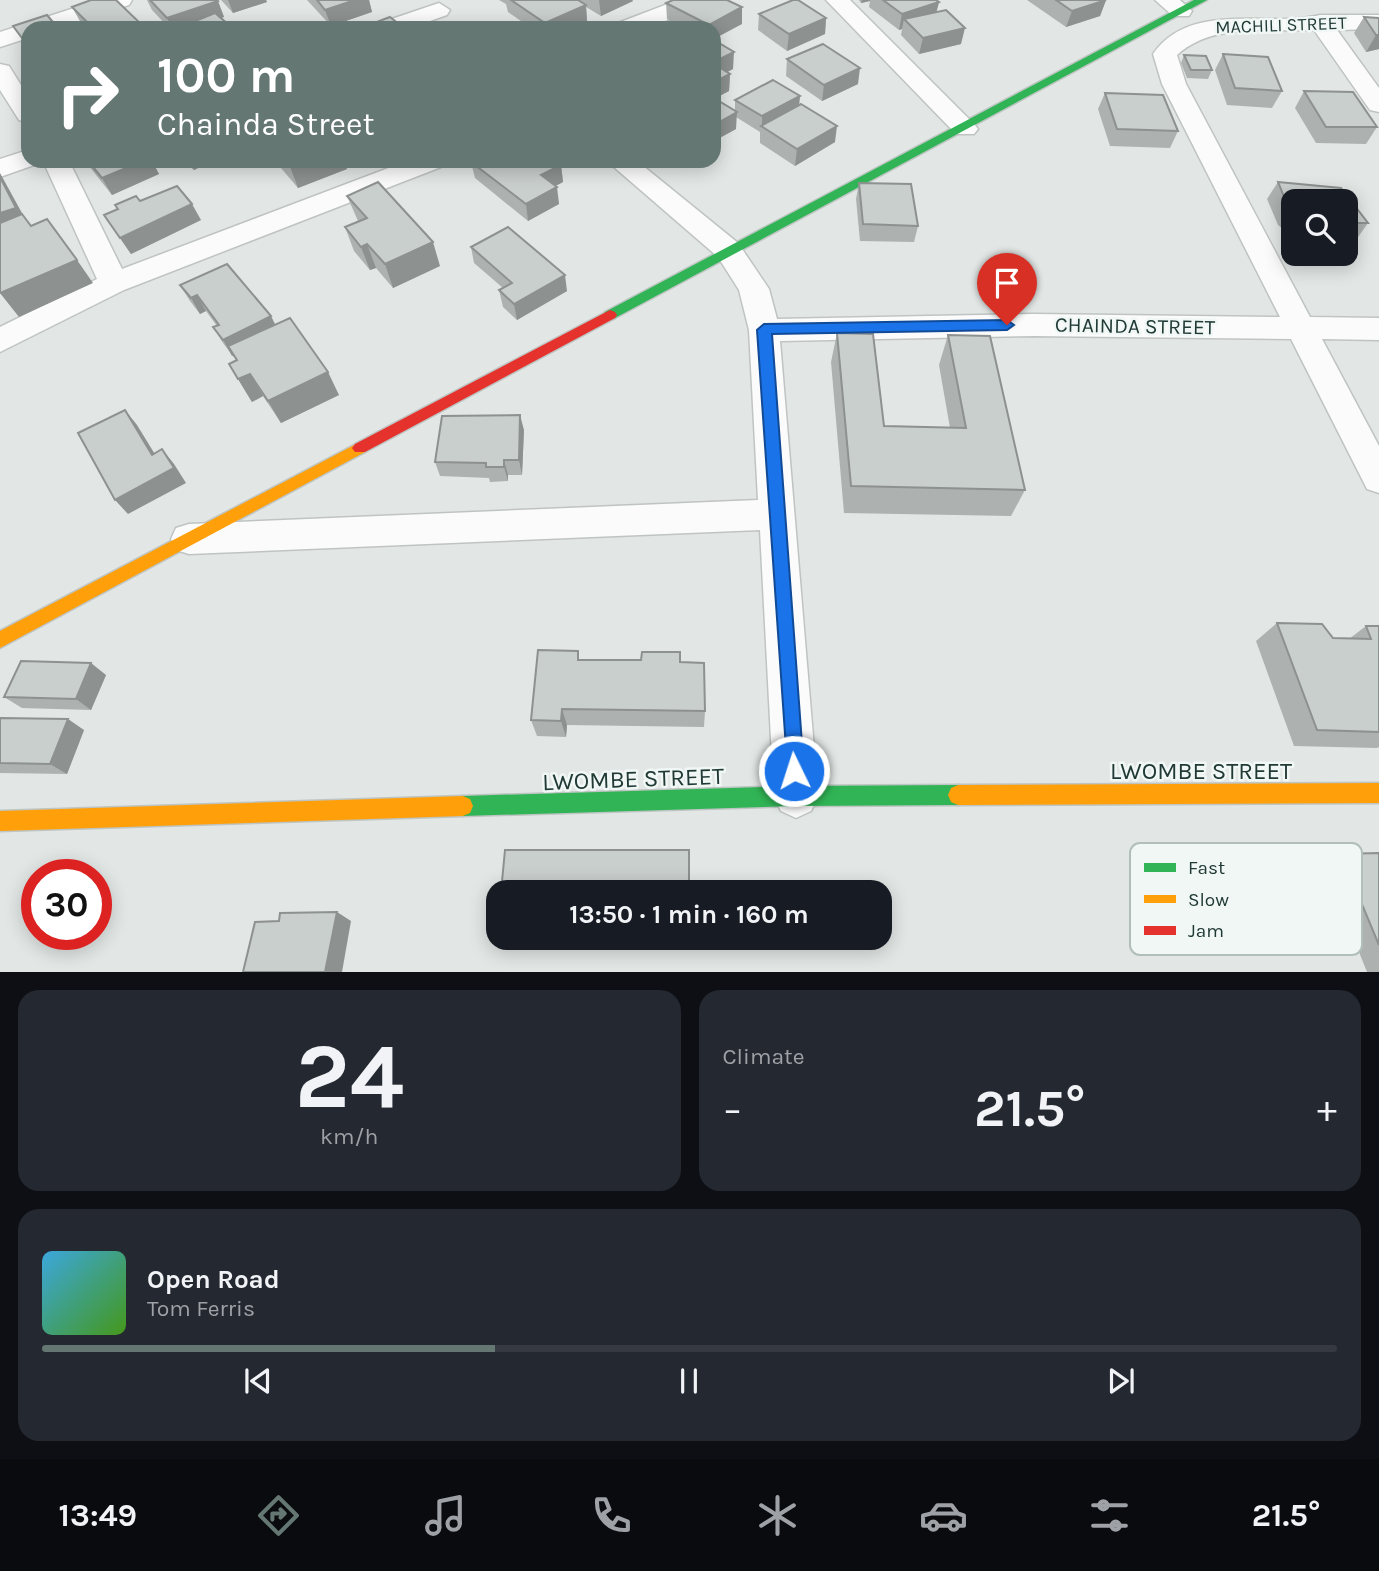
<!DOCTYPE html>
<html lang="en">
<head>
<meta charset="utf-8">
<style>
	:root { --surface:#171b24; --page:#242831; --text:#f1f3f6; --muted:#9ea1a6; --line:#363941; --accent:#657773 }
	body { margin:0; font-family:Karla,sans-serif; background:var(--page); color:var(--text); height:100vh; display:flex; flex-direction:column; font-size:26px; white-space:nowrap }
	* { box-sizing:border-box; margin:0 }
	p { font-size:23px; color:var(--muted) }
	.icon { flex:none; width:38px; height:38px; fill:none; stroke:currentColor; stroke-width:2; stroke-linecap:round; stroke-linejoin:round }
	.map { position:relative; height:972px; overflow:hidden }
	.drawer { display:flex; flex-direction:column; gap:18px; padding:18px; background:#0d0f14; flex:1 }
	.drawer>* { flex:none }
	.top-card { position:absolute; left:21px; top:21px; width:700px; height:147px; border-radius:21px; box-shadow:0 4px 18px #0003; background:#657773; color:#fff; overflow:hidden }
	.controls { position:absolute; left:1281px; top:189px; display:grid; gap:14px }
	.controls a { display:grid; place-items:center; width:77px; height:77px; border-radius:14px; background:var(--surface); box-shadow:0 4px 18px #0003; font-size:35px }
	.speed { position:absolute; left:21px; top:859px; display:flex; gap:14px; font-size:35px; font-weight:700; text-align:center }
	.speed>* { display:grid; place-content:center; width:91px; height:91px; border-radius:50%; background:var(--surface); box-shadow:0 4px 18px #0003; line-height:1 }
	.speed .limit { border:10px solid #d22; background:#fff; color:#111 }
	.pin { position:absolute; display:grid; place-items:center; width:60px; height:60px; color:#fff; margin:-72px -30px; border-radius:50% 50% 50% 0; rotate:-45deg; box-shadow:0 0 7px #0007 }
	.pin .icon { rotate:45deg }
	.me { position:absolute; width:77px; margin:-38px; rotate:356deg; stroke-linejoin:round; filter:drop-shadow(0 0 5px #0008) }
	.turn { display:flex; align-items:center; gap:24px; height:147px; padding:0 21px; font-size:32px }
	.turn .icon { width:91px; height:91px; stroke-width:2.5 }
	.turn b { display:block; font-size:49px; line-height:60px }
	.big { font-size:52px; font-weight:700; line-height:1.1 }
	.drawer .tile { flex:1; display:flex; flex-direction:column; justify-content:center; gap:10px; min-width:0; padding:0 24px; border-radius:21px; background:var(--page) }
	.drawer .dial { align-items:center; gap:0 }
	.dial b { font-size:91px; line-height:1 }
	.song { display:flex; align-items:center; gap:21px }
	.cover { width:84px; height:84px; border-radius:10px; background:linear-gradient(135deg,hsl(200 70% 55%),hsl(100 70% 35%)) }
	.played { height:7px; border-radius:4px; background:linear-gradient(90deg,var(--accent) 35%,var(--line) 35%) }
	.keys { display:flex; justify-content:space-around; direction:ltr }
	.heat { display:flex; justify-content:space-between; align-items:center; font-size:38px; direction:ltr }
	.drawer .tiles { flex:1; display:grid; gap:18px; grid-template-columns:1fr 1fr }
	.tile:last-child { grid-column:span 2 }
	.trip { position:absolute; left:486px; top:880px; width:406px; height:70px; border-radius:21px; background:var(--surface); box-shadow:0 4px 18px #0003; font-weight:700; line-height:70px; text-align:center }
	.tabs { display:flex; height:112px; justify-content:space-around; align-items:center; background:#090b0e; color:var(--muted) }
	.tabs .icon { width:49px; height:49px }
	.tabs .selected { color:var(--accent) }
	.tabs b { font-size:32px; color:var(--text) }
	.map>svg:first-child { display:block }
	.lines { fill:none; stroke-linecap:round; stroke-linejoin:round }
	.street-casing { stroke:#bfc4c2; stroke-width:3 }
	.fast-casing { stroke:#bec5c3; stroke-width:3 }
	.slow-casing { stroke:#bec5c3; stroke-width:3 }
	.jam-casing { stroke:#bec5c3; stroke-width:3 }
	.street { fill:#fbfbfb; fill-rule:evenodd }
	.fast { fill:#30b455; fill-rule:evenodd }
	.slow { fill:#ff9f0a; fill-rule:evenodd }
	.jam { fill:#e5322d; fill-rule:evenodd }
	.wall { fill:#adb2b0 }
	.shaded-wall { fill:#8d9190 }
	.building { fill:#c9cfcd; stroke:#8d9190; stroke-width:2 }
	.route { fill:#1a73e8; stroke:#114b97; stroke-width:2 }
	.labels { text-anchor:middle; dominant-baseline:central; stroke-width:5; stroke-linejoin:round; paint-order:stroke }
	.far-street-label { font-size:18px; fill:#213a36; stroke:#f0f7f4 }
	.street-label { font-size:21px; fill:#213a36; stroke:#f0f7f4 }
	.near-street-label { font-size:24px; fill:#213a36; stroke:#f0f7f4 }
	.key { fill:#f0f7f4; stroke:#b2bebb; stroke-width:2 }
	.key-label { font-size:19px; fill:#213a36 }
</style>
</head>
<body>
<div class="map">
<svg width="1379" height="973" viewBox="0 0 1379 973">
	<rect width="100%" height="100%" fill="#e2e7e5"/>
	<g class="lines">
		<!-- street casing -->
		<g class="street-casing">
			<g id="street">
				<polygon points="99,0 132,0 129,5 58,28 28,28 28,38 0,47 0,32"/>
				<polygon points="678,0 709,0 706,5 647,28 615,28 618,23"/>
				<polygon points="826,0 850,0 974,124 978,129 974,134 956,134"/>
				<polygon points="1155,0 1180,0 1192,11 1189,16 1173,16"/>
				<polygon points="439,3 450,10 447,15 410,28 377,28 380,23"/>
				<path d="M 1320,15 L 1379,15 L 1379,29 L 1337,30 L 1379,88 L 1379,112 L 1370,110 L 1314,30 C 1269,32 1213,22 1177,55 L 1186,84 L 1310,317 L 1379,318 L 1379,340 L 1322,339 L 1379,446 L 1379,493 L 1367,489 L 1291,339 L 1034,336 L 780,341 L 818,796 L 811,811 L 796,818 L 781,811 L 774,796 L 760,530 L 189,554 L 176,550 L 171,539 L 176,528 L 189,524 L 758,500 L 749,330 L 739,290 L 718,257 L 607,161 L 637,161 L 738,243 L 769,289 L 777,319 L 1034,314 L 1280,317 L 1162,84 L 1153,54 C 1191,0 1267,28 1320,15 Z"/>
				<polygon points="0,64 9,66 28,96 28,123 19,120 0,90"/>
				<polygon points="28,150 28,161 39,161 37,164 0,177 0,159"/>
				<polygon points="43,161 69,161 122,269 407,161 445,161 441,167 124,290 0,352 0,327 97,279"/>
			</g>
		</g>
		<!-- fast casing -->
		<g class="fast-casing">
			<g id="fast">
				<polygon points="1194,0 1207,0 615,318 610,320 603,315 605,312"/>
				<polygon points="958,785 965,788 968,795 965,802 958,805 796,806 463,816 456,813 453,806 456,799 463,796 796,786"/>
			</g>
		</g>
		<!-- slow casing -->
		<g class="slow-casing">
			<g id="slow">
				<polygon points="360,442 365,444 368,448 365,452 0,648 0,631"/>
				<polygon points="1379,783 1379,803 958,805 951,802 948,795 951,788 958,785"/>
				<polygon points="463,796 470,799 473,806 470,813 463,816 0,831 0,811"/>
			</g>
		</g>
		<!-- jam casing -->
		<g class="jam-casing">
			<polygon id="jam" points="610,310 615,312 617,315 615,318 365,452 355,452 352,448 355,444"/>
		</g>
		<!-- street -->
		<use href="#street" class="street"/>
		<!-- fast -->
		<use href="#fast" class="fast"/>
		<!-- slow -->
		<use href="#slow" class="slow"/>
		<!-- jam -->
		<use href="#jam" class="jam"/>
	</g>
	<!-- wall -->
	<g class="wall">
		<polygon points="147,0 217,0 224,17 221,18 230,28 169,28 152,10"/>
		<polygon points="221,0 266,0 267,2 233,13"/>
		<polygon points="307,0 369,0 372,12 331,26"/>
		<polygon points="499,0 632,0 633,1 601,16 586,7 587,21 571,28 531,28 508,12 506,4"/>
		<polygon points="859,0 936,0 939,2 936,12 961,44 919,54 901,35 902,29 899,30 869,7 870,1 861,3"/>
		<polygon points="1027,0 1106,0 1100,16 1066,27"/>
		<polygon points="666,3 742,24 714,28 683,28 667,19"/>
		<polygon points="72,7 142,25 143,28 86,28 81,23"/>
		<polygon points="759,14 826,18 825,34 787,51 758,30"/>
		<polygon points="1364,17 1379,18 1379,49 1366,52 1354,33"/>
		<polygon points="714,40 733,69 727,72 730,74 729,91 714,98 735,111 735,100 800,96 799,106 835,142 795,166 760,143 760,132 736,117 736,129 714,141"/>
		<polygon points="1223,54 1282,91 1272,108 1227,105 1215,70"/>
		<polygon points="1184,55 1212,70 1208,79 1187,78 1181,63"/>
		<polygon points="787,59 858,84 822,101 786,76"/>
		<polygon points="1304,91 1377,127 1366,144 1316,143 1295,108"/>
		<polygon points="1105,93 1178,131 1170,148 1110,146 1098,109"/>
		<polygon points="85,161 152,161 159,174 112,195"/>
		<polygon points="182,161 212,161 194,170"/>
		<polygon points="275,161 344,161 347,169 298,188"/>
		<polygon points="471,162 561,165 563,182 555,186 559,204 528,221 475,178"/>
		<polygon points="1278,182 1341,188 1368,223 1356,240 1346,240 1346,201 1293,201 1293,237 1278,225 1267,199"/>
		<polygon points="859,183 918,226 914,242 860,241 856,199"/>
		<polygon points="347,196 440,266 393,288 376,268 370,270 354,251 345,227 358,221"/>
		<polygon points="140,201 201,220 131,254 104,215 118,210 115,205"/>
		<polygon points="471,247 567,291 517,320 503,307 499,290 503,288 474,263"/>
		<polygon points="180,285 275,325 339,395 281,423 263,396 252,402 229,364 236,360 223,343 213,327 217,326 206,311 200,314 190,301"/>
		<polygon points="837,333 884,426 950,428 939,365 948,335 1025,490 1011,516 844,513 831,362"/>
		<polygon points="524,430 522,475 508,475 508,481 490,482 489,478 440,476 435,462"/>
		<polygon points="1277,623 1333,638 1349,639 1366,626 1379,626 1379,747 1377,748 1294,746 1256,641"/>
		<polygon points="580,660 680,663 705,711 704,727 567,725 566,737 537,736 531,720"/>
		<polygon points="106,675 91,710 22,708 4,697"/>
		<polygon points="0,718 84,730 67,774 0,773"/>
		<polygon points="1379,853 1379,972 1367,972 1323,862 1341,854"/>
		<polygon points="499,938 561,938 560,948 505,948 497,940"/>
		<polygon points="631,938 690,938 690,947 633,947"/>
	</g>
	<!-- shaded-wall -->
	<g class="shaded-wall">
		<polygon points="228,0 266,0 267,2 233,13"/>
		<polygon points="355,0 369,0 372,12 331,26 325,10"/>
		<polygon points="599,0 632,0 633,1 601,16"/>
		<polygon points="862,0 870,0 870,1 861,3"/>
		<polygon points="1106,0 1100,16 1066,27 1072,11"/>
		<polygon points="218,1 224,17 193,28 172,28 167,18"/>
		<polygon points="939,2 935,18 904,19 902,29 899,30 902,14"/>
		<polygon points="586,5 587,21 571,28 546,28 545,23"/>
		<polygon points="742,7 742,24 714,39 714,28 709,28 709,25"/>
		<polygon points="826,18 825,34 787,51 789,34"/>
		<polygon points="965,28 961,44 919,54 923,38"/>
		<polygon points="1376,35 1379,35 1379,49 1366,52"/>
		<polygon points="734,52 733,69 714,79 714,62"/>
		<polygon points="860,68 858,84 822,101 824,85"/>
		<polygon points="730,74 729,91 714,99 714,82"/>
		<polygon points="800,96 798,112 762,127 762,116"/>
		<polygon points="737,112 736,129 714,141 714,125"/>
		<polygon points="837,126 835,142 795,166 797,149"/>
		<polygon points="143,161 152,161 159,174 112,195 102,178"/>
		<polygon points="189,161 212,161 194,170"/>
		<polygon points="295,161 344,161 347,169 298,188 289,164"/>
		<polygon points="561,165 563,182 544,192 541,175"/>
		<polygon points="0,173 28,224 0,233"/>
		<polygon points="557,187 559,204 528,221 526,204"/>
		<polygon points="192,204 201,220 131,254 120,238"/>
		<polygon points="433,242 440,266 393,288 385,264"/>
		<polygon points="367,244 376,268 370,270 361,247"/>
		<polygon points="77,260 93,283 19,317 0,293"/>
		<polygon points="565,275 567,291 517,320 514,304"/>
		<polygon points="197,295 206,311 200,314 191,298"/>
		<polygon points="271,316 279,332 232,356 223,340"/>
		<polygon points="328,372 339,395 281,423 268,401"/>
		<polygon points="250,374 263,396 252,402 238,379"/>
		<polygon points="125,410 137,425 164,469 152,455"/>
		<polygon points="520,415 524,430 522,475 519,460"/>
		<polygon points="162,449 174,464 186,483 128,514 115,500"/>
		<polygon points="504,460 508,475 508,481 504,467"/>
		<polygon points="91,663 106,675 91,710 76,699"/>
		<polygon points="562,709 567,725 566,737 561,721"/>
		<polygon points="68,719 84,730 67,774 50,764"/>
		<polygon points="337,912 351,921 342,972 325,972"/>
		<polygon points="555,938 561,938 560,948 554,939"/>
	</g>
	<!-- building -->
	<g class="building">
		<polygon points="91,0 116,0 142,25 133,28 93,28 72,7"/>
		<polygon points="150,0 217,0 218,1 167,18"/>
		<polygon points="317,0 355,0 325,10"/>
		<polygon points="511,0 578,0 586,5 545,23"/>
		<polygon points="673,0 727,0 742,7 709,25 666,3"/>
		<polygon points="793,0 798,0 826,18 789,34 759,14"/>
		<polygon points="883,0 936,0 939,2 902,14"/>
		<polygon points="1056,0 1106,0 1072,11"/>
		<polygon points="946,10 965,28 923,38 904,19"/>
		<polygon points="215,13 229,25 222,28 178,28"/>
		<polygon points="47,15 58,28 28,28 28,46 13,26"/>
		<polygon points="390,17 404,28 361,28"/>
		<polygon points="1364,17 1379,18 1379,35 1376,35"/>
		<polygon points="714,40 734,52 714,62"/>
		<polygon points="823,44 860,68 824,85 787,59"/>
		<polygon points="1223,54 1268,57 1282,91 1235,88"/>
		<polygon points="1184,55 1206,56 1212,70 1191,70"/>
		<polygon points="714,64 730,74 714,82"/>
		<polygon points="773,80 800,96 762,116 735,100"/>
		<polygon points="1304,91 1353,92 1377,127 1326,127"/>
		<polygon points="1105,93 1163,95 1178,131 1117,129"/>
		<polygon points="714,98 737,112 714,125"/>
		<polygon points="801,104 837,126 797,149 761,126"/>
		<polygon points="88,161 143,161 102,178"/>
		<polygon points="472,161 556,161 561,165 541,175 557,187 526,204 471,162"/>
		<polygon points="0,177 16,208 0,213"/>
		<polygon points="378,182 433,242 385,264 367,244 361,247 345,227 367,218 347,196"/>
		<polygon points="1278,182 1341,188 1368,223 1346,223 1346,201 1293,201 1293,212 1289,209"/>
		<polygon points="859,183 911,184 918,226 863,224"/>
		<polygon points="177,186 192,204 120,238 104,215 118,209 115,205 136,196 140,201"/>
		<polygon points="22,214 31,226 47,219 77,260 0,293 0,223"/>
		<polygon points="508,227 565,275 514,304 499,290 512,283 471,247"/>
		<polygon points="227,264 271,316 223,340 213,327 219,325 197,295 191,298 180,285"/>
		<polygon points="290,318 328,372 268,401 250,374 238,379 229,364 237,360 228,346"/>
		<polygon points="837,333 873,334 884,426 966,428 948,335 990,336 1025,490 851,486"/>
		<polygon points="125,410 152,455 162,449 174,468 115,500 78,433"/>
		<polygon points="520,415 519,460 504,460 504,467 486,467 486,463 435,462 442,416"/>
		<polygon points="1277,623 1322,624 1333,638 1371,639 1366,626 1379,626 1379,732 1317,730"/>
		<polygon points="538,650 578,651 578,660 641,660 642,652 680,652 680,662 704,663 705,711 562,709 561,721 531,720"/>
		<polygon points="21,661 91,663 76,699 4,697"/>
		<polygon points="0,718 68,719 50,764 0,763"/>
		<polygon points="505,850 689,850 689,892 501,892"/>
		<polygon points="1379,853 1379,945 1341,854"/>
		<polygon points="337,912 325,972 243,972 255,922 279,921 280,913"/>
		<polygon points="499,918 499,938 555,938 554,939 497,940"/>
		<polygon points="631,938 690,938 631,939"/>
	</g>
	<!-- route -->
	<polygon class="route" points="1007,320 1014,325 1007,330 772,334 804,771 801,777 794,780 788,777 757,330 764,324"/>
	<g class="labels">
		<!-- far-street labels -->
		<g class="far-street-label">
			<text transform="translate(1281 25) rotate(-2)">MACHILI STREET</text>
		</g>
		<!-- street labels -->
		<g class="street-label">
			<text transform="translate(1135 326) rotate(1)">CHAINDA STREET</text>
		</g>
		<!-- near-street labels -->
		<g class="near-street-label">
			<text x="1201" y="771">LWOMBE STREET</text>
			<text transform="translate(633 779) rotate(-2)">LWOMBE STREET</text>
		</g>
	</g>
	<!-- legend -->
	<rect x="1130" y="843" width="232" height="112" rx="10" class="key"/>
	<rect x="1144" y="863" width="32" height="9" fill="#30b455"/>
	<rect x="1144" y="895" width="32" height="8" fill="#ff9f0a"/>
	<rect x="1144" y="926" width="32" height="9" fill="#e5322d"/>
	<g class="key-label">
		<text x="1188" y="874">Fast</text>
		<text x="1188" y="906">Slow</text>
		<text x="1188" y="937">Jam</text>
	</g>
</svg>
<div class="controls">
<a><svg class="icon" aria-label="search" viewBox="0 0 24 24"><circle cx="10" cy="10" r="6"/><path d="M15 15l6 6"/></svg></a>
</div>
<div class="speed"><div class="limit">30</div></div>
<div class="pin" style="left:1007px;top:325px;background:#d93025"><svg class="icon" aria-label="arrive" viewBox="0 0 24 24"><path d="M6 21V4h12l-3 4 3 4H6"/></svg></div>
<svg class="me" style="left:794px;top:771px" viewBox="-20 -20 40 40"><circle r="17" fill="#1a73e8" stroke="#fff" stroke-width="3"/><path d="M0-11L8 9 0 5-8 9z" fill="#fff"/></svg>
<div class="trip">13:50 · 1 min · 160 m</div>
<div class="top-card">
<div class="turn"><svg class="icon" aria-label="right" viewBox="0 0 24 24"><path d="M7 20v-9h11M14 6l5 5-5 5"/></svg><div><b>100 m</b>Chainda Street</div></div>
</div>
</div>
<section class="drawer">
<div class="tiles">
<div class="tile dial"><b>24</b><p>km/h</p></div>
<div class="tile"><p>Climate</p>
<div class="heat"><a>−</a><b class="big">21.5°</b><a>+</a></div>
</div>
<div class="tile">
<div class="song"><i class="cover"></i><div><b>Open Road</b><p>Tom Ferris</p></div></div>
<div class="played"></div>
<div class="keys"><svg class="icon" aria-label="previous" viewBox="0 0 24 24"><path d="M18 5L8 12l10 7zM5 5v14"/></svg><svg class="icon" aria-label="pause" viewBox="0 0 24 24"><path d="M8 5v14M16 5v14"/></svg><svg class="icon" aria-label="next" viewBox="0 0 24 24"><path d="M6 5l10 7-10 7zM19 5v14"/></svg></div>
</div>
</div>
</section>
<nav class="tabs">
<b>13:49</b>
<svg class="icon selected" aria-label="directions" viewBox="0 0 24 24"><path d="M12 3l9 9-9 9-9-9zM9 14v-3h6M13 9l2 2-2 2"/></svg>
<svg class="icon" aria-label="music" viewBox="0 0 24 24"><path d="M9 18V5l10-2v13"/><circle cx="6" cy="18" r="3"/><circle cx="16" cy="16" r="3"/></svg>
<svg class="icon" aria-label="phone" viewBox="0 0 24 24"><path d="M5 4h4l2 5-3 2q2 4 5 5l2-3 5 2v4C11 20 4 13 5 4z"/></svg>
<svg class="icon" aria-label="climate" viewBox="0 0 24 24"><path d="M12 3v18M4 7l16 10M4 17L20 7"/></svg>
<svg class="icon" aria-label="car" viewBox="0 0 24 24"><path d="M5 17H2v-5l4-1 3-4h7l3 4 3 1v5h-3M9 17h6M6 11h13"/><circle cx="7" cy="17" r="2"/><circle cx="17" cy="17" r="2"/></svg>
<svg class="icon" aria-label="filters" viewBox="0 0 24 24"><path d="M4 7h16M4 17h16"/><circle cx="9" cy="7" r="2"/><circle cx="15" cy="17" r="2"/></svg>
<b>21.5°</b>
</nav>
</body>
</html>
